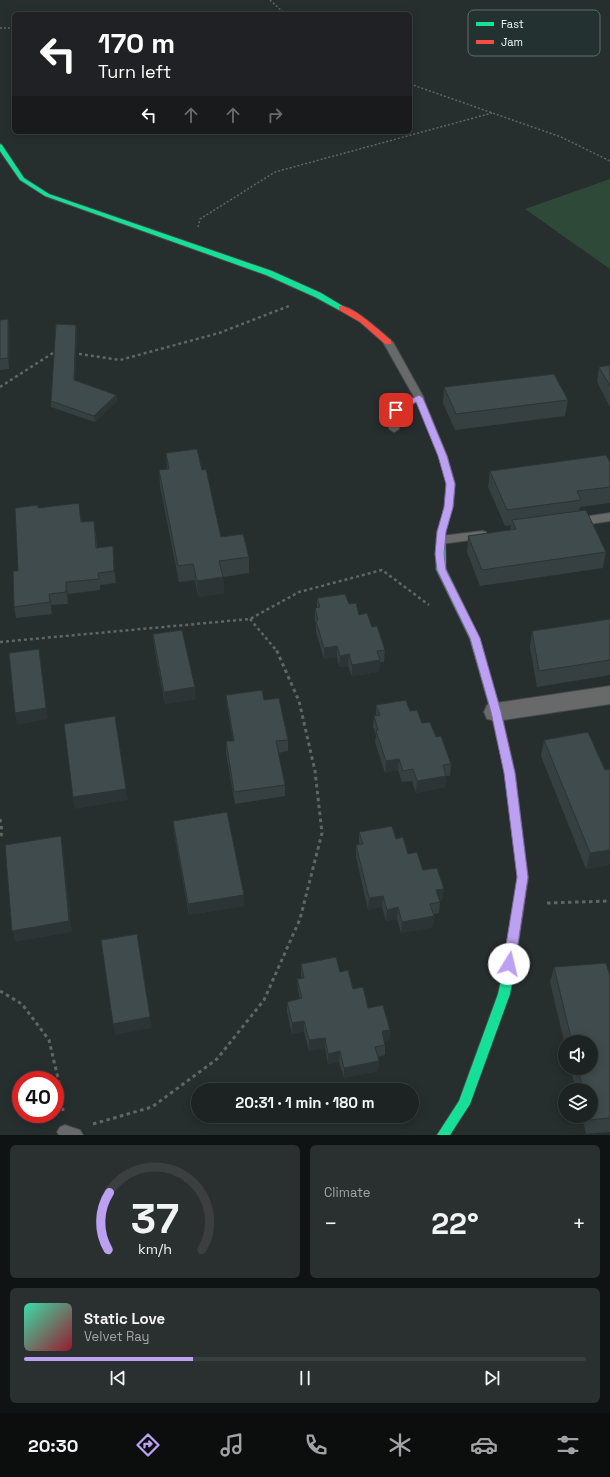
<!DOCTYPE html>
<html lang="en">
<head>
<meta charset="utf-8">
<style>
	:root { --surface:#1d2222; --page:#2a2f2f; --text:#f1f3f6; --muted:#a0a4a5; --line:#3b3f40; --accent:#bca0f2 }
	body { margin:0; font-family:"Space Grotesk",sans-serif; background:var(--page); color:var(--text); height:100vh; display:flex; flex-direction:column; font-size:15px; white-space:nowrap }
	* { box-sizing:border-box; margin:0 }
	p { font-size:13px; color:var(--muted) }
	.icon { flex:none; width:22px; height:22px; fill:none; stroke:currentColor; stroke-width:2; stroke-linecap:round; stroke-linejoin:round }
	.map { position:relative; height:1135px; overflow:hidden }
	.side { display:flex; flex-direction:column; gap:10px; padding:10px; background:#101313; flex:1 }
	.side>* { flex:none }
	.banner { position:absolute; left:12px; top:12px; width:400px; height:122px; border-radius:6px; box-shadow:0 2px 10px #0003,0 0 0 1px var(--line); background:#202124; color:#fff; overflow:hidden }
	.fabs { position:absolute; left:558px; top:1035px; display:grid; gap:8px }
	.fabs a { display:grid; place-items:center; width:40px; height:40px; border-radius:50%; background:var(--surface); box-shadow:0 2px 10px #0003,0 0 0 1px var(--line); font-size:20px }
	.speed { position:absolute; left:12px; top:1071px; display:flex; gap:8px; font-size:20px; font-weight:700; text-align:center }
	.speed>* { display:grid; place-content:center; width:52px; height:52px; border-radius:50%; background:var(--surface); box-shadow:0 2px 10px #0003,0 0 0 1px var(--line); line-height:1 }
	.speed .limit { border:6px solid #d22; background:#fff; color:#111 }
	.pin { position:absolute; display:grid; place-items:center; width:34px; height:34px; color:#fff; margin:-17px; border-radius:8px; box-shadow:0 2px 6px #0006 }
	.me { position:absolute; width:44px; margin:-22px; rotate:9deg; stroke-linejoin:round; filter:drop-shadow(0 0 3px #0008) }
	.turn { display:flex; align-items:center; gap:14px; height:84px; padding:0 20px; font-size:18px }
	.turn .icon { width:52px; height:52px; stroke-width:2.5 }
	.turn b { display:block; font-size:28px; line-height:34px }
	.lanes { display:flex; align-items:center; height:38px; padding:0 20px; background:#0003; justify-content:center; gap:20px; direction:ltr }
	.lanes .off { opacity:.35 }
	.big { font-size:30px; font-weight:600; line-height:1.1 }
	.side .card { flex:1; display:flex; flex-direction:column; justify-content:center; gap:6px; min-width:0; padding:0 14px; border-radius:6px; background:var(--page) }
	.side .dial { align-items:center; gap:0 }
	.dial svg { height:104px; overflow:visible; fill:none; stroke:var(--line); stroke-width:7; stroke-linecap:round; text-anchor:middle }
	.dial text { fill:var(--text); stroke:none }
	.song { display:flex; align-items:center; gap:12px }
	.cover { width:48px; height:48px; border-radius:6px; background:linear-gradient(135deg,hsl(160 70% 55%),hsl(350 70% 35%)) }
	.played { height:4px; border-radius:2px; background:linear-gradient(90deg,var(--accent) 30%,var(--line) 30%) }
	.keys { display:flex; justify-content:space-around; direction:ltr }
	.heat { display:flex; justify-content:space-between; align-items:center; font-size:22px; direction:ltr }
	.side .tiles { flex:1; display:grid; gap:10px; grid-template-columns:1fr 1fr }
	.card:last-child { grid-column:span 2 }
	.trip { position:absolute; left:191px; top:1083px; width:228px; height:40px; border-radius:20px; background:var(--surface); box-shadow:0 2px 10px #0003,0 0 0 1px var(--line); font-weight:600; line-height:40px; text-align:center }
	.tab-bar { display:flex; height:64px; justify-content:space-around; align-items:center; background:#0c0e0e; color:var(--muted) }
	.tab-bar .icon { width:28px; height:28px }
	.tab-bar .on { color:var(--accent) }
	.tab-bar b { font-size:18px; color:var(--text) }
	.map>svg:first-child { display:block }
	.green { fill:#2f4938 }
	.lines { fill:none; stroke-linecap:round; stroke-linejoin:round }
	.lane-casing { stroke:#444949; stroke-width:2 }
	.street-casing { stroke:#444949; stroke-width:2 }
	.fast-casing { stroke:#444949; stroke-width:2 }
	.jam-casing { stroke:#444949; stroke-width:2 }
	.path-far2 { stroke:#626565; stroke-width:1.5; stroke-dasharray:2 2; stroke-linecap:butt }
	.path-far1 { stroke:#626565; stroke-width:2.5; stroke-dasharray:3 3; stroke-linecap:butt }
	.path { stroke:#626565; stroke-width:3; stroke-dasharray:3.5 3.5; stroke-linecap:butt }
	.lane { fill:#686a6a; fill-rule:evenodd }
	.street { fill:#686a6a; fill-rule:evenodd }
	.fast { fill:#16e098; fill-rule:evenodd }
	.jam { fill:#f24e42; fill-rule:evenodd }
	.wall { fill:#364041 }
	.shaded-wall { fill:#2c3435 }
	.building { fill:#3f4b4c; stroke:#2c3435 }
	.route { fill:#bca0f2; stroke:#7a689d }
	.key { fill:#243131; stroke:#606c6c; stroke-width:1 }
	.key-label { font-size:11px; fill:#edf6f5 }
</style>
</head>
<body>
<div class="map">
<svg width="610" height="1135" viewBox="0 0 610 1135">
	<rect width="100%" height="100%" fill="#272e2e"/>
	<!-- green -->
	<polygon class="green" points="610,179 610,269 525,209"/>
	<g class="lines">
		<!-- lane casing -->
		<g class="lane-casing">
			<g id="lane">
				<polygon points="388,339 393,342 424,398 401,411 399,429 394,432 389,429 391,410 414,397 383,342"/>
				<polygon points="610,513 610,521 576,526 572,525 571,522 572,519 576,518"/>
				<polygon points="482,531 486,532 487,535 486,538 441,544 437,543 436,540 437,537 441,536"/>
				<polygon points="65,1125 80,1130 83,1135 59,1135 57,1132 60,1127"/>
			</g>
		</g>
		<!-- street casing -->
		<g class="street-casing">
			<polygon id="street" points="610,686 610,704 496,721 487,719 484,712 487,705 496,703"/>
		</g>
		<!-- fast casing -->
		<g class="fast-casing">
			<g id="fast">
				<polygon points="0,144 2,145 24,178 49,194 272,271 321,293 346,308 345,310 339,310 315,297 266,275 45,196 20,180 0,151"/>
				<polygon points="416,396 419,396 423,398 447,456 455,484 453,507 445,532 446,569 480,639 501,712 515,773 528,878 527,881 523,883 519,881 518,878 505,773 491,712 470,639 436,569 437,532 445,507 447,484 439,456 415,398"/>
				<polygon points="508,966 512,967 514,971 510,994 470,1104 450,1135 437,1135 459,1101 498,994 504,967"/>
			</g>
		</g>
		<!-- jam casing -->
		<g class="jam-casing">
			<g id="jam">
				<path d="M 339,306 C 352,304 381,332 391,340 L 391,344 L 385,344 L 360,322 L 339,310 Z"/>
				<polygon points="523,873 527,875 528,878 514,971 512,975 508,976 504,975 502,971 518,878 519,875"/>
			</g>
		</g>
		<!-- path-far2 -->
		<g class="path-far2">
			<polyline points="270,0 285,14"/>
			<polyline points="0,28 14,28"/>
			<polyline points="410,84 561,137 610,161"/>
			<polyline points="198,227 200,219 275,172 492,113"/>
		</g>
		<!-- path-far1 -->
		<g class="path-far1">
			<polyline points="73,353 120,360 219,333 289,306"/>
			<polyline points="0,387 56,351"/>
			<polyline points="250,619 276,650"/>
			<polyline points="0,642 250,619 299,592 382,570 429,605"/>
		</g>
		<!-- path -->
		<g class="path">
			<polyline points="0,819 2,832 0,839"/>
			<polyline points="547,903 610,901"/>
			<polyline points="0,991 22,1004 49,1040 61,1091 63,1111"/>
			<polyline points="93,1124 152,1107 217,1059 264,1000 300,919 322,833 315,771 299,701 276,649"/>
		</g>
		<!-- lane -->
		<use href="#lane" class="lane"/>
		<!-- street -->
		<use href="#street" class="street"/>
		<!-- fast -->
		<use href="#fast" class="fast"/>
		<!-- jam -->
		<use href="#jam" class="jam"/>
	</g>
	<!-- wall -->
	<g class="wall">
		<polygon points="0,320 10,331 9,369 0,370"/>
		<polygon points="76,325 77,331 75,380 116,395 117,401 95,422 51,407 51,401"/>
		<polygon points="610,365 610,407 597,382 599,367"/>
		<polygon points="444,387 568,400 565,416 455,430 443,403"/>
		<polygon points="166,453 202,470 221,537 249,557 249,573 223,577 224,593 198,597 195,580 179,582 160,486 159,470 167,469"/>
		<polygon points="610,462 610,503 580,507 579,511 606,552 603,568 480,586 467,552 468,536 510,530 511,525 505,526 488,487 490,471"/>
		<polygon points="39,508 81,515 82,522 96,532 97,548 114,557 116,583 100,585 100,590 68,594 68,604 51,605 52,614 16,618 14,607 18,571"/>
		<polygon points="317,598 349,604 372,627 385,650 384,662 380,662 379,672 352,676 348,666 339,667 337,657 324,659 316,632 316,626 315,620 315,608 317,608"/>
		<polygon points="610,619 610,675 537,687 530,647 532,631"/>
		<polygon points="153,634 196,699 165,704 154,646"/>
		<polygon points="226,695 264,700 288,740 288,751 278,753 285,785 285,796 235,804 226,753 226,741 233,741 227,706"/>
		<polygon points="376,705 410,711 436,737 451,764 450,776 446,776 445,787 416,793 412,781 402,782 398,770 385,773 375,742 376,735 373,727 374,716 376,716"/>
		<polygon points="544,740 605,770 610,769 610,865 586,869 541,756"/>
		<polygon points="173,821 244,906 189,915 174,833"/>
		<polygon points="359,832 396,839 423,870 444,889 442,900 440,901 439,913 434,914 434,916 433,927 401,933 397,919 386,921 382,907 368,910 356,857 356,845 359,845"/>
		<polygon points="301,964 340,972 368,1008 390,1030 389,1040 385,1041 385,1055 378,1057 379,1061 378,1071 344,1078 339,1062 328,1064 325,1048 309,1051 304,1031 292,1034 287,1012 287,1002 300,999 298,990 297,979 302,978 301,975"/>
		<polygon points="554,967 610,976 610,1132 586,1134 582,1116 591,1116 591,1090 576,1090 570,1068 591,1068 591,1042 565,1042 565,1045 550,982"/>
	</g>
	<!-- shaded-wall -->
	<g class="shaded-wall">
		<polygon points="8,319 10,331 9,369 8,358"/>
		<polygon points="76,325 77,331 75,386 74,380"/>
		<polygon points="116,395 117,401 95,422 94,416"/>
		<polygon points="113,546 114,557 116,583 114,571"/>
		<polygon points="223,577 224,593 198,597 197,581"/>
		<polygon points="66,582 68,594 68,604 66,592"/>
		<polygon points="49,594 51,605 52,614 50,602"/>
		<polygon points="337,646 337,657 324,659 324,648"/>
		<polygon points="39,649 41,660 48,719 17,725 15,713"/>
		<polygon points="349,654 348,666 339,667 340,656"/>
		<polygon points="380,660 379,672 352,676 352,665"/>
		<polygon points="195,687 196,699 165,704 164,692"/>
		<polygon points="399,759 398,770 385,773 386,761"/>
		<polygon points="446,776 445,787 416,793 417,781"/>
		<polygon points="126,789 128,800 75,809 73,797"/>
		<polygon points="61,836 63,848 72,932 15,942 12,931"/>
		<polygon points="610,850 610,865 586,869 590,853"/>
		<polygon points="444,889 442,900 435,902 436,890"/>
		<polygon points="244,895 244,906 189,915 188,904"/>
		<polygon points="383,896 382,907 368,910 369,898"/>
		<polygon points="398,907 397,919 386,921 387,910"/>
		<polygon points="434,916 433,927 401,933 402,922"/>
		<polygon points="150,1017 152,1028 115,1035 113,1024"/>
		<polygon points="304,1021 304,1031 292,1034 292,1023"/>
		<polygon points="390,1030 389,1040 381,1042 382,1031"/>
		<polygon points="325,1038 325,1048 309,1051 309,1040"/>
		<polygon points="340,1051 339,1062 328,1064 328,1054"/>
		<polygon points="379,1061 378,1071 344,1078 344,1068"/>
	</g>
	<!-- building -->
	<g class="building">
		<polygon points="8,319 8,358 0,359 0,320"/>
		<polygon points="56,324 76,325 74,380 116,395 94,416 51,401"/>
		<polygon points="610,365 610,386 599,367"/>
		<polygon points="554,374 568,400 456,414 444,387"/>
		<polygon points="197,449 202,470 206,469 221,537 243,534 249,557 219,561 223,577 197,581 193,564 178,566 159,470 169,469 166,453"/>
		<polygon points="606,455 610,462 610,487 577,491 581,500 507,510 490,471"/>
		<polygon points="79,503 81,522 94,521 96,548 113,546 114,571 98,573 99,579 66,582 66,592 49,594 50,602 14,607 13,571 18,571 15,508 38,505 38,508"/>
		<polygon points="586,510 606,552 482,570 468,536 516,529 512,520"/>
		<polygon points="345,594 349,604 356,603 359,615 367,613 372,627 377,626 385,650 377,651 380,660 352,665 349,654 340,656 337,646 324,648 316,621 318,620 315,608 320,607 317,598"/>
		<polygon points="610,619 610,660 539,671 532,631"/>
		<polygon points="182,630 195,687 164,692 153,634"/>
		<polygon points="39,649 46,708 15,713 9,653"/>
		<polygon points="262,690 264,700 279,698 288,740 276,741 285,785 234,792 226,741 234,741 226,695"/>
		<polygon points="406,700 410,711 417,710 422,723 430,722 436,737 441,736 451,764 443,765 446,776 417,781 413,769 403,771 399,759 386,761 376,731 378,730 374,716 380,715 376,705"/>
		<polygon points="115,716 126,789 73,797 64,724"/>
		<polygon points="588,732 605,770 610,769 610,850 590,853 544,740"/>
		<polygon points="227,812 244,895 188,904 173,821"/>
		<polygon points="392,826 396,839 403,837 408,854 417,852 423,870 437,868 444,889 436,890 440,902 430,904 434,916 402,922 398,907 387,910 383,896 369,898 356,845 363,844 359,832"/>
		<polygon points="61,836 69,921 12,931 5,845"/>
		<polygon points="137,934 150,1017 113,1024 101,940"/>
		<polygon points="336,957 340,972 348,970 353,989 363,987 368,1008 383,1005 390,1030 382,1031 385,1045 375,1047 379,1061 344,1068 340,1051 328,1054 325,1038 309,1040 304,1021 292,1023 287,1002 302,998 297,979 304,978 301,964"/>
		<polygon points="606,963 610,976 610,1118 590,1120 589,1116 591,1116 591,1090 583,1090 578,1068 591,1068 591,1042 572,1042 554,967"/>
	</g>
	<!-- route -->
	<polygon class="route" points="419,395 423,398 447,456 455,484 453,507 446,532 444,554 446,570 480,638 501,712 515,773 528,877 515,964 513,968 509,969 505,968 503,964 517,877 504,773 491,712 470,638 437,570 435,554 437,532 444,507 446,484 438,456 416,402 399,412 393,412 392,410"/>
	<!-- legend -->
	<rect x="468" y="10" width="132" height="46" rx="6" class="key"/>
	<rect x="476" y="22" width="18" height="4" fill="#16e098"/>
	<rect x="476" y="40" width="18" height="4" fill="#f24e42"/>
	<g class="key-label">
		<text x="501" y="28">Fast</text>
		<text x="501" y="46">Jam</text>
	</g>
</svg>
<div class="fabs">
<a><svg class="icon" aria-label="sound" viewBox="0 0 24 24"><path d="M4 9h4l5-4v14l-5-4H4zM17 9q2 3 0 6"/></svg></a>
<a><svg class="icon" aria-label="layers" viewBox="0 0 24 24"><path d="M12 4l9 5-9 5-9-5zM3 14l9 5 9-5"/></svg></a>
</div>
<div class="speed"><div class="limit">40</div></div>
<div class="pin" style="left:396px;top:410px;background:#d93025"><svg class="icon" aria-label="arrive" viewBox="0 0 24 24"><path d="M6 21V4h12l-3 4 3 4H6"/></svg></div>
<svg class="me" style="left:509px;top:964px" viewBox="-20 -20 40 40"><circle r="19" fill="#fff"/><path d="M0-13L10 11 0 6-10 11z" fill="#bca0f2"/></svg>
<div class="trip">20:31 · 1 min · 180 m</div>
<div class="banner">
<div class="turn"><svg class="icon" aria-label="left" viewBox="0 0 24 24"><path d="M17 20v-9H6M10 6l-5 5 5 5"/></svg><div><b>170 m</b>Turn left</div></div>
<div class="lanes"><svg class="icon" aria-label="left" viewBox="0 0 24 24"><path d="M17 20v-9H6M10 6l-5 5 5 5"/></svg><svg class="icon off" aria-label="ahead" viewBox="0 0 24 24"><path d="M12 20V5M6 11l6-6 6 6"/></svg><svg class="icon off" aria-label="ahead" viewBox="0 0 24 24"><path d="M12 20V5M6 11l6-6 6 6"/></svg><svg class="icon off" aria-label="right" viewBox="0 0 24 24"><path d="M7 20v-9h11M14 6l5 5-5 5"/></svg></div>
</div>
</div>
<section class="side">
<div class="tiles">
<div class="card dial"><svg viewBox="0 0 100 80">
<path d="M14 69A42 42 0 1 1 86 69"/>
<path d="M14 69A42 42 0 0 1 15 25" stroke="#bca0f2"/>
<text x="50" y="56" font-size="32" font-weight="700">37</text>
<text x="50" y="72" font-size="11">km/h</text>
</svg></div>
<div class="card"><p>Climate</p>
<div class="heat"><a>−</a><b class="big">22°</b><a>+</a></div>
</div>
<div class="card">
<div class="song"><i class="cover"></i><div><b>Static Love</b><p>Velvet Ray</p></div></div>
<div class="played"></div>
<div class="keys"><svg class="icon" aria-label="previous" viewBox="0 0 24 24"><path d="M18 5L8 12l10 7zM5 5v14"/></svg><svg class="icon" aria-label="pause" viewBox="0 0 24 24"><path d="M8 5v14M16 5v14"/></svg><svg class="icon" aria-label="next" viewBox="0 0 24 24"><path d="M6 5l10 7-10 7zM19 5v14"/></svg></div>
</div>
</div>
</section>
<nav class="tab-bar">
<b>20:30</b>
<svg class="icon on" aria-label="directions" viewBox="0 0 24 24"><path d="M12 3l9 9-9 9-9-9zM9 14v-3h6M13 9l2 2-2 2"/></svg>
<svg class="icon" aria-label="music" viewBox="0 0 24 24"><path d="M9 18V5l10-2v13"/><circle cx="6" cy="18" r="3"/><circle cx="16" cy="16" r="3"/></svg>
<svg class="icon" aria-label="phone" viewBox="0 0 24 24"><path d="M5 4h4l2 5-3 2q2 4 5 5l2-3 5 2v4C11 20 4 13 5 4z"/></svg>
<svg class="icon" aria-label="climate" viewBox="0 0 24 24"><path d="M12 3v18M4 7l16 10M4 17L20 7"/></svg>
<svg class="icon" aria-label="car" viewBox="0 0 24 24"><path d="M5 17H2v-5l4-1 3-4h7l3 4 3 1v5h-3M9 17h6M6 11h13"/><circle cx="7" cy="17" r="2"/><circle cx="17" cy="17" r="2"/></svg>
<svg class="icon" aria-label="filters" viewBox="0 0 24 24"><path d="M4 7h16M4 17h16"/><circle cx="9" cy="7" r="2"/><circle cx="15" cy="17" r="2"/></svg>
</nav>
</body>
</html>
